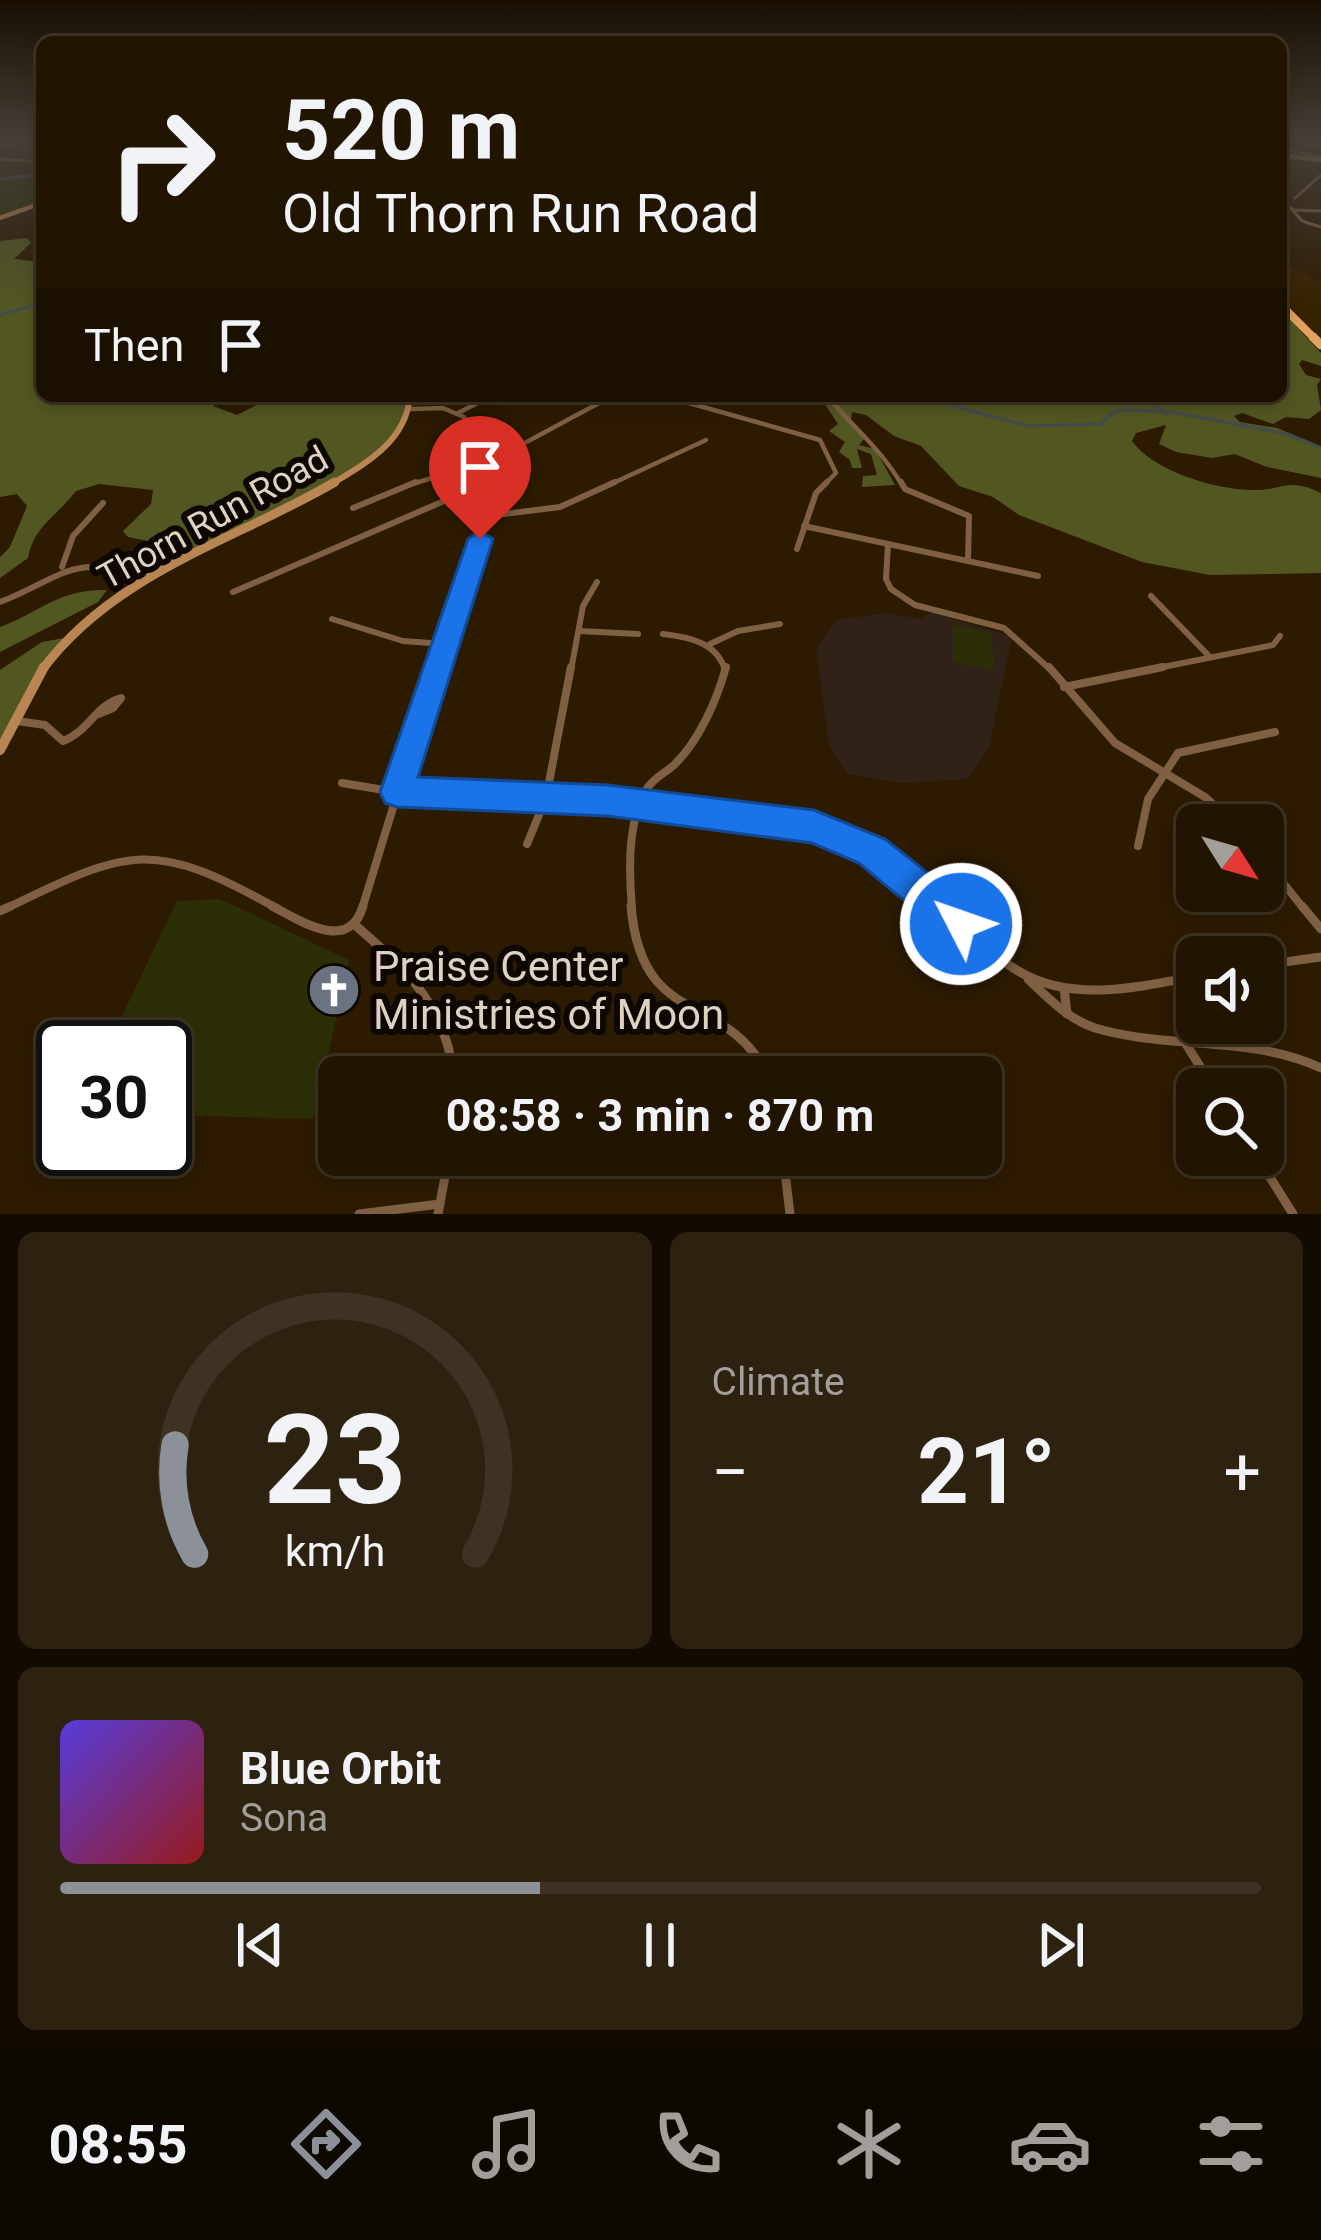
<!DOCTYPE html>
<html lang="en">
<head>
<meta charset="utf-8">
<style>
	:root { --surface:#211401; --page:#2d2110; --text:#f1f3f6; --muted:#a29e99; --line:#3e3323; --accent:#8c9099 }
	body { margin:0; font-family:Roboto,sans-serif; background:var(--page); color:var(--text); height:100vh; display:flex; flex-direction:column; font-size:45px; white-space:nowrap }
	* { box-sizing:border-box; margin:0 }
	p { font-size:39px; color:var(--muted) }
	.icon { flex:none; width:66px; height:66px; fill:none; stroke:currentColor; stroke-width:2; stroke-linecap:round; stroke-linejoin:round }
	.map { position:relative; height:1214px; overflow:hidden }
	.side { display:flex; flex-direction:column; gap:18px; padding:18px; background:#120b01; flex:1 }
	.side>* { flex:none }
	.banner { position:absolute; left:36px; top:36px; width:1251px; height:366px; border-radius:18px; box-shadow:0 6px 18px #0003,0 0 0 3px var(--line); background:#211401; color:var(--text); overflow:hidden }
	.needle { width:78px; rotate:127deg }
	.controls { position:absolute; left:1176px; top:804px; display:grid; gap:24px }
	.controls a { display:grid; place-items:center; width:108px; height:108px; border-radius:18px; background:var(--surface); box-shadow:0 6px 18px #0003,0 0 0 3px var(--line); font-size:60px }
	.speed { position:absolute; left:36px; top:1020px; display:flex; gap:24px; font-size:60px; font-weight:700; text-align:center }
	.speed>* { display:grid; place-content:center; width:156px; height:156px; border-radius:50%; background:var(--surface); box-shadow:0 6px 18px #0003,0 0 0 3px var(--line); line-height:1 }
	.speed .limit { border:6px solid #111; border-radius:18px; background:#fff; color:#111 }
	.pin { position:absolute; display:grid; place-items:center; width:102px; height:102px; color:#fff; margin:-123px -51px; border-radius:50% 50% 50% 0; rotate:-45deg; box-shadow:0 0 12px #0007 }
	.pin .icon { rotate:45deg }
	.me { position:absolute; width:132px; margin:-66px; rotate:311deg; stroke-linejoin:round; filter:drop-shadow(0 0 9px #0008) }
	.turn { display:flex; align-items:center; gap:42px; height:252px; padding:0 48px; font-size:54px }
	.turn .icon { width:156px; height:156px; stroke-width:2.5 }
	.turn b { display:block; font-size:84px; line-height:102px }
	.then { display:flex; align-items:center; height:114px; padding:0 48px; background:#0003; gap:24px; font-size:45px }
	.big { font-size:90px; font-weight:700; line-height:1.1 }
	.side .widget { flex:1; display:flex; flex-direction:column; justify-content:center; gap:18px; min-width:0; padding:0 42px; border-radius:18px; background:var(--page) }
	.side .dial { align-items:center; gap:0 }
	.dial svg { height:312px; overflow:visible; fill:none; stroke:var(--line); stroke-width:7; stroke-linecap:round; text-anchor:middle }
	.dial text { fill:var(--text); stroke:none }
	.song { display:flex; align-items:center; gap:36px }
	.cover { width:144px; height:144px; border-radius:18px; background:linear-gradient(135deg,hsl(250 70% 55%),hsl(0 70% 35%)) }
	.played { height:12px; border-radius:6px; background:linear-gradient(90deg,var(--accent) 40%,var(--line) 40%) }
	.keys { display:flex; justify-content:space-around; direction:ltr }
	.heat { display:flex; justify-content:space-between; align-items:center; font-size:66px; direction:ltr }
	.side .tiles { flex:1; display:grid; gap:18px; grid-template-columns:1fr 1fr }
	.widget:last-child { grid-column:span 2 }
	.trip { position:absolute; left:318px; top:1056px; width:684px; height:120px; border-radius:18px; background:var(--surface); box-shadow:0 6px 18px #0003,0 0 0 3px var(--line); font-weight:700; line-height:120px; text-align:center }
	.tabs { display:flex; height:192px; justify-content:space-around; align-items:center; background:#0d0800; color:var(--muted) }
	.tabs .icon { width:84px; height:84px }
	.tabs .active { color:var(--accent) }
	.tabs b { font-size:54px; color:var(--text) }
	.map>svg:first-child { display:block }
	.built { fill:#372200 }
	.education { fill:#312217 }
	.green { fill:#2c2f06 }
	.forest { fill:#525722 }
	.lines { fill:none; stroke-linecap:round; stroke-linejoin:round }
	.stream { stroke:#434c4d; stroke-width:3 }
	.street-far4 { stroke:#806042; stroke-width:3 }
	.street-far3 { stroke:#806042; stroke-width:4.5 }
	.street-far2 { stroke:#806042; stroke-width:6 }
	.street-far1 { stroke:#806042; stroke-width:8 }
	.street { stroke:#806042; stroke-width:9 }
	.secondary-far3 { stroke:#b98553; stroke-width:4.5 }
	.secondary-far2 { stroke:#b98553; stroke-width:6 }
	.secondary-far1 { stroke:#b98553; stroke-width:9 }
	.secondary { stroke:#b98553; stroke-width:10 }
	.primary-far1 { stroke:#e4a15f; stroke-width:8 }
	.primary { stroke:#e4a15f; stroke-width:9 }
	.route { fill:#1a73e8; stroke:#114b97; stroke-width:3 }
	.labels { text-anchor:middle; dominant-baseline:central; stroke-width:12; stroke-linejoin:round; paint-order:stroke }
	.street-label { font-size:36px; fill:#ded2c3; stroke:#0e0701 }
	.near-poi-label { font-size:42px; fill:#ded2c3; stroke:#0e0701; text-anchor:start }
</style>
</head>
<body>
<div class="map">
<svg width="1321" height="1214" viewBox="0 0 1321 1214">
	<rect width="100%" height="100%" fill="#2c1b01"/>
	<!-- built -->
	<polygon class="built" points="1281,249 1292,267 1321,282 1321,339 1281,301"/>
	<!-- education -->
	<polygon class="education" points="931,612 1012,637 989,747 968,779 903,783 847,774 829,744 816,651 835,620 886,613 922,619"/>
	<!-- green -->
	<g class="green">
		<polygon points="0,173 42,176 42,203 0,217"/>
		<polygon points="953,625 991,632 994,670 953,662"/>
		<polygon points="220,899 349,960 314,1119 165,1115 165,1047 107,1047 177,901"/>
	</g>
	<!-- forest -->
	<g class="forest">
		<path d="M 27,238 L 31,243 L 14,259 L 42,262 L 42,396 L 230,396 L 213,406 L 237,415 L 274,396 L 410,396 L 403,426 L 368,462 L 140,581 L 132,576 L 153,542 L 128,537 L 123,531 L 151,504 L 153,490 L 99,484 L 76,491 C 56,517 34,526 28,558 L 0,578 L 0,557 L 10,547 L 27,506 L 17,494 L 0,497 L 0,241 Z"/>
		<path d="M 1281,309 L 1321,353 L 1321,366 L 1302,360 L 1299,364 L 1306,375 L 1321,379 L 1317,385 L 1321,410 L 1309,419 L 1286,417 L 1273,424 L 1242,413 L 1234,416 L 1240,422 L 1277,428 L 1321,446 L 1321,478 L 1267,467 L 1235,454 L 1212,458 L 1176,452 L 1159,444 L 1166,425 L 1136,433 L 1132,441 C 1154,472 1219,491 1256,490 C 1284,490 1288,477 1321,493 L 1321,573 L 1210,575 L 1142,562 L 1019,515 L 993,497 L 959,486 L 921,446 L 894,436 L 866,415 L 852,412 L 851,420 L 864,439 L 859,445 L 875,449 L 895,485 L 862,487 L 863,476 L 877,475 L 871,454 L 857,449 L 862,468 L 852,468 L 850,460 L 839,452 L 845,442 L 829,431 L 838,424 L 823,401 L 811,396 L 1281,396 Z"/>
		<path d="M 107,590 L 98,602 L 0,652 L 0,627 C 44,610 59,589 107,590 Z"/>
		<polygon points="70,637 52,656 0,750 0,670 42,642"/>
	</g>
	<g class="lines">
		<!-- stream -->
		<g class="stream">
			<polyline points="0,179 42,174"/>
			<polyline points="0,315 42,303"/>
			<polyline points="938,396 946,404 1027,426 1100,424 1114,412 1128,410 1172,412 1287,434 1321,448"/>
			<polyline points="1120,396 1130,409"/>
			<polyline points="1141,396 1168,414"/>
		</g>
		<!-- street-far4 -->
		<g class="street-far4">
			<polyline points="1297,140 1321,149"/>
			<polyline points="0,148 29,140"/>
			<polyline points="1281,148 1321,157"/>
			<polyline points="0,159 42,162"/>
			<polyline points="1295,198 1321,175"/>
			<polyline points="1291,208 1302,221 1321,227"/>
			<polyline points="1294,210 1321,211"/>
		</g>
		<!-- street-far3 -->
		<g class="street-far3">
			<polyline points="664,396 820,440 836,473 824,485"/>
			<path d="M 827,396 C 854,428 880,448 902,485"/>
			<polyline points="410,409 443,408 464,417 496,485"/>
			<polyline points="458,413 491,396"/>
			<polyline points="409,485 495,459 612,396"/>
			<polyline points="481,485 494,479"/>
			<polyline points="609,485 706,440"/>
		</g>
		<!-- street-far2 -->
		<g class="street-far2">
			<polyline points="901,482 905,489 969,516 968,561"/>
			<polyline points="353,508 416,482"/>
			<polyline points="488,516 560,507 615,482"/>
			<polyline points="804,526 1038,576"/>
			<polyline points="888,544 886,579 891,589 915,605 1004,628 1051,670"/>
			<polyline points="797,549 816,493 827,482"/>
			<polyline points="62,567 73,536 103,503"/>
			<polyline points="233,592 488,482"/>
			<polyline points="1151,596 1208,655"/>
			<path d="M 0,602 C 56,581 79,548 140,581"/>
			<polyline points="332,619 403,641 444,644"/>
			<polyline points="579,631 638,634"/>
			<path d="M 663,634 C 690,637 717,643 725,670"/>
			<polyline points="710,644 738,631 780,624"/>
			<polyline points="435,670 496,494 496,482"/>
			<polyline points="571,670 583,606 597,582"/>
			<polyline points="1148,670 1273,645 1280,636"/>
		</g>
		<!-- street-far1 -->
		<g class="street-far1">
			<polyline points="1049,667 1115,743 1205,797 1236,825"/>
			<polyline points="1064,687 1163,667"/>
			<path d="M 17,721 L 45,725 L 63,741 C 88,732 96,705 121,698 L 113,708 L 96,715"/>
			<polyline points="342,783 396,792 614,801 814,827 872,851 942,909"/>
			<polyline points="527,844 546,798 571,667"/>
			<polyline points="1138,846 1148,799 1178,753 1275,732"/>
			<polyline points="1263,858 1304,909"/>
			<path d="M 5,909 C 130,848 152,838 278,909"/>
			<polyline points="362,909 436,667"/>
			<path d="M 632,909 C 629,871 627,824 646,790 C 653,778 664,774 674,765 C 699,741 717,700 726,667"/>
		</g>
		<!-- street -->
		<g class="street">
			<path d="M 272,906 C 302,922 349,953 363,906"/>
			<path d="M 631,906 C 642,1032 724,987 769,1077"/>
			<path d="M 938,906 C 964,927 990,955 1020,972 C 1073,1003 1140,987 1197,976"/>
			<polyline points="1302,906 1321,929"/>
			<polyline points="0,911 11,906"/>
			<path d="M 355,925 C 407,970 446,1006 454,1077"/>
			<polyline points="1263,965 1321,957"/>
			<path d="M 1028,979 C 1048,998 1068,1019 1095,1028 C 1169,1050 1251,1035 1321,1068"/>
			<polyline points="1064,988 1067,1014"/>
			<polyline points="1186,1044 1214,1089"/>
			<polyline points="783,1155 790,1214"/>
			<polyline points="1256,1155 1293,1214"/>
			<polyline points="359,1214 440,1204"/>
			<polyline points="438,1214 449,1155"/>
		</g>
		<!-- secondary-far3 -->
		<g class="secondary-far3">
			<polyline points="1281,155 1321,160"/>
			<polyline points="0,218 42,203"/>
		</g>
		<!-- secondary-far2 -->
		<path class="secondary-far2" d="M 330,485 C 366,463 406,442 410,396"/>
		<!-- secondary-far1 -->
		<path class="secondary-far1" d="M 42,670 C 115,572 234,541 335,482"/>
		<!-- secondary -->
		<polyline class="secondary" points="0,750 44,667"/>
		<!-- primary-far1 -->
		<polyline class="primary-far1" points="1281,305 1316,340"/>
		<!-- primary -->
		<polyline class="primary" points="1313,337 1321,345"/>
	</g>
	<!-- sky -->
	<linearGradient id="sky" x2="0" y2="1"><stop stop-color="#180f01"/><stop offset="0.45" stop-color="#453f38"/><stop offset="1" stop-color="#453f38" stop-opacity="0"/></linearGradient>
	<rect width="1321" height="310" fill="url(#sky)"/>
	<!-- route -->
	<polygon class="route" points="480,531 493,539 418,777 608,785 814,810 885,839 975,910 980,924 975,937 961,943 948,937 859,863 812,843 608,816 397,807 385,803 380,792 468,539"/>
	<!-- icons -->
	<defs>
		<g id="church-disc" transform="scale(2.7)"><circle r="9.5" fill="#6b7280" stroke="#0e0701"/><path d="M-1.2-6h2.4v3.5h3.3v2.4h-3.3V6h-2.4V-.1h-3.3v-2.4h3.3Z" fill="#fff"/></g>
	</defs>
	<g fill-rule="evenodd">
		<use href="#church-disc" x="334" y="990"/>
	</g>
	<g class="labels">
		<!-- street labels -->
		<g class="street-label">
			<text transform="translate(213 518) rotate(-29)">Thorn Run Road</text>
		</g>
		<!-- near-poi labels -->
		<g class="near-poi-label">
			<text x="373" y="966">Praise Center<tspan x="373" dy="48">Ministries of Moon</tspan></text>
		</g>
	</g>
</svg>
<div class="controls">
<a><svg class="needle" viewBox="-14 -14 28 28"><path d="M0-13l5 13h-10z" fill="#e53935"/><path d="M0 13l5-13h-10z" fill="#a29e99"/></svg></a>
<a><svg class="icon" aria-label="sound" viewBox="0 0 24 24"><path d="M4 9h4l5-4v14l-5-4H4zM17 9q2 3 0 6"/></svg></a>
<a><svg class="icon" aria-label="search" viewBox="0 0 24 24"><circle cx="10" cy="10" r="6"/><path d="M15 15l6 6"/></svg></a>
</div>
<div class="speed"><div class="limit">30</div></div>
<div class="pin" style="left:480px;top:539px;background:#d93025"><svg class="icon" aria-label="arrive" viewBox="0 0 24 24"><path d="M6 21V4h12l-3 4 3 4H6"/></svg></div>
<svg class="me" style="left:961px;top:924px" viewBox="-20 -20 40 40"><circle r="17" fill="#1a73e8" stroke="#fff" stroke-width="3"/><path d="M0-11L8 9 0 5-8 9z" fill="#fff"/></svg>
<div class="trip">08:58 · 3 min · 870 m</div>
<div class="banner">
<div class="turn"><svg class="icon" aria-label="right" viewBox="0 0 24 24"><path d="M7 20v-9h11M14 6l5 5-5 5"/></svg><div><b>520 m</b>Old Thorn Run Road</div></div>
<div class="then">Then<svg class="icon" aria-label="arrive" viewBox="0 0 24 24"><path d="M6 21V4h12l-3 4 3 4H6"/></svg></div>
</div>
</div>
<section class="side">
<div class="tiles">
<div class="widget dial"><svg viewBox="0 0 100 80">
<path d="M14 69A42 42 0 1 1 86 69"/>
<path d="M14 69A42 42 0 0 1 9 41" stroke="#8c9099"/>
<text x="50" y="56" font-size="32" font-weight="700">23</text>
<text x="50" y="72" font-size="11">km/h</text>
</svg></div>
<div class="widget"><p>Climate</p>
<div class="heat"><a>−</a><b class="big">21°</b><a>+</a></div>
</div>
<div class="widget">
<div class="song"><i class="cover"></i><div><b>Blue Orbit</b><p>Sona</p></div></div>
<div class="played"></div>
<div class="keys"><svg class="icon" aria-label="previous" viewBox="0 0 24 24"><path d="M18 5L8 12l10 7zM5 5v14"/></svg><svg class="icon" aria-label="pause" viewBox="0 0 24 24"><path d="M8 5v14M16 5v14"/></svg><svg class="icon" aria-label="next" viewBox="0 0 24 24"><path d="M6 5l10 7-10 7zM19 5v14"/></svg></div>
</div>
</div>
</section>
<nav class="tabs">
<b>08:55</b>
<svg class="icon active" aria-label="directions" viewBox="0 0 24 24"><path d="M12 3l9 9-9 9-9-9zM9 14v-3h6M13 9l2 2-2 2"/></svg>
<svg class="icon" aria-label="music" viewBox="0 0 24 24"><path d="M9 18V5l10-2v13"/><circle cx="6" cy="18" r="3"/><circle cx="16" cy="16" r="3"/></svg>
<svg class="icon" aria-label="phone" viewBox="0 0 24 24"><path d="M5 4h4l2 5-3 2q2 4 5 5l2-3 5 2v4C11 20 4 13 5 4z"/></svg>
<svg class="icon" aria-label="climate" viewBox="0 0 24 24"><path d="M12 3v18M4 7l16 10M4 17L20 7"/></svg>
<svg class="icon" aria-label="car" viewBox="0 0 24 24"><path d="M5 17H2v-5l4-1 3-4h7l3 4 3 1v5h-3M9 17h6M6 11h13"/><circle cx="7" cy="17" r="2"/><circle cx="17" cy="17" r="2"/></svg>
<svg class="icon" aria-label="filters" viewBox="0 0 24 24"><path d="M4 7h16M4 17h16"/><circle cx="9" cy="7" r="2"/><circle cx="15" cy="17" r="2"/></svg>
</nav>
</body>
</html>
